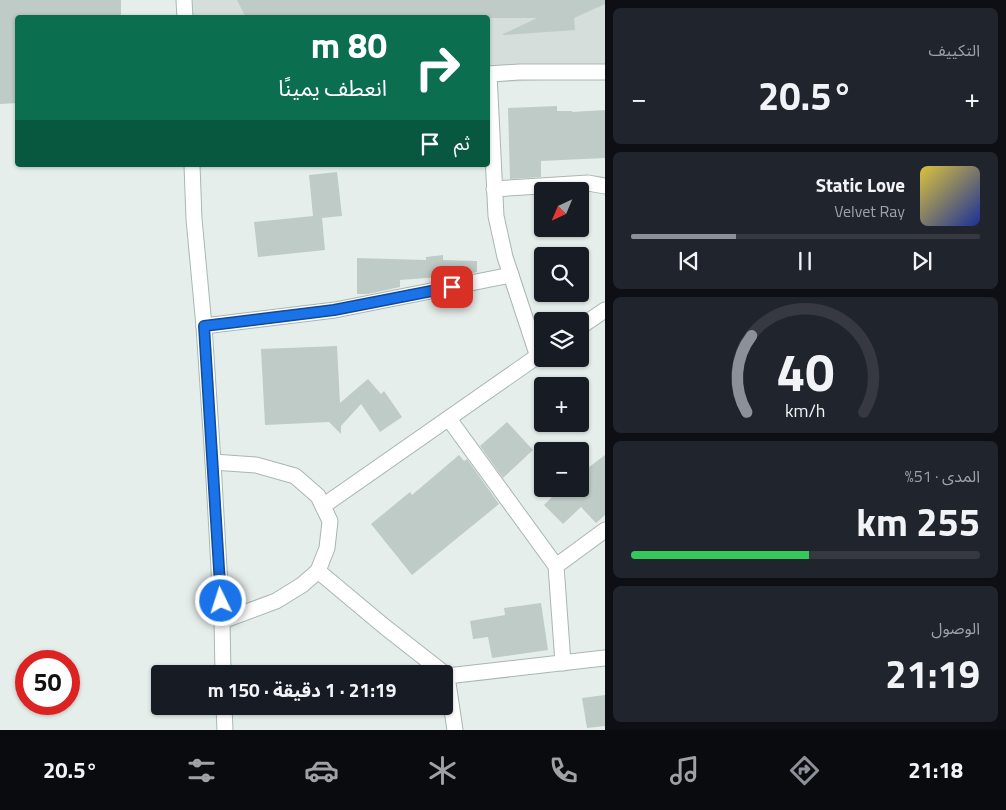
<!DOCTYPE html>
<html lang="ar">
<head>
<meta charset="utf-8">
<style>
	:root { --surface:#171b24; --page:#20242c; --text:#f1f3f6; --muted:#9ea1a6; --line:#363941; --accent:#8c9099 }
	body { margin:0; font-family:"Titillium Web","Noto Sans Arabic",sans-serif; background:var(--page); color:var(--text); direction:rtl; height:100vh; display:flex; flex-direction:column; font-size:19px; white-space:nowrap }
	* { box-sizing:border-box; margin:0 }
	p { font-size:16px; color:var(--muted) }
	.icon { flex:none; width:28px; height:28px; fill:none; stroke:currentColor; stroke-width:2; stroke-linecap:round; stroke-linejoin:round }
	.map { position:relative; flex:1; overflow:hidden; direction:ltr }
	.side { display:flex; flex-direction:column; gap:8px; padding:8px; background:#0d0f14; width:401px }
	.side>* { flex:none }
	.banner { position:absolute; left:15px; top:15px; width:475px; height:152px; border-radius:5px; box-shadow:0 1px 4px #0004; direction:rtl; background:#0b6e4f; color:#fff; overflow:hidden }
	.needle { width:32px; rotate:224deg }
	.tools { position:absolute; left:534px; top:182px; display:grid; gap:10px }
	.tools a { display:grid; place-items:center; width:55px; height:55px; border-radius:5px; background:var(--surface); box-shadow:0 1px 4px #0004; font-size:25px }
	.speed { position:absolute; left:15px; top:650px; display:flex; gap:10px; font-size:25px; font-weight:700; text-align:center }
	.speed>* { display:grid; place-content:center; width:65px; height:65px; border-radius:50%; background:var(--surface); box-shadow:0 1px 4px #0004; line-height:1 }
	.speed .limit { border:8px solid #d22; background:#fff; color:#111 }
	.pin { position:absolute; display:grid; place-items:center; width:42px; height:42px; color:#fff; margin:-21px; border-radius:10px; box-shadow:0 2px 8px #0006 }
	.me { position:absolute; width:55px; margin:-28px; rotate:356deg; stroke-linejoin:round; filter:drop-shadow(0 0 4px #0008) }
	.turn { display:flex; align-items:center; gap:18px; height:105px; padding:0 20px; font-size:22px }
	.turn .icon { width:65px; height:65px; stroke-width:2.5 }
	.turn b { display:block; font-size:35px; line-height:42px }
	.then { display:flex; align-items:center; height:48px; padding:0 20px; background:#0003; gap:10px; font-size:19px }
	.big { font-size:38px; font-weight:700; line-height:1.1 }
	.side .widget { flex:1; display:flex; flex-direction:column; justify-content:center; gap:8px; min-width:0; padding:0 18px; border-radius:8px; background:var(--page) }
	.side .dial { align-items:center; gap:0 }
	.dial svg { height:130px; overflow:visible; fill:none; stroke:var(--line); stroke-width:7; stroke-linecap:round; text-anchor:middle }
	.dial text { fill:var(--text); stroke:none }
	.song { display:flex; align-items:center; gap:15px }
	.cover { width:60px; height:60px; border-radius:8px; background:linear-gradient(135deg,hsl(50 70% 55%),hsl(230 70% 35%)) }
	.played { height:5px; border-radius:2px; background:linear-gradient(90deg,var(--accent) 30%,var(--line) 30%) }
	.keys { display:flex; justify-content:space-around; direction:ltr }
	.heat { display:flex; justify-content:space-between; align-items:center; font-size:28px; direction:ltr }
	.charge { height:8px; border-radius:4px; background:linear-gradient(90deg,#34c759 51%,var(--line) 0) }
	.trip { position:absolute; left:151px; top:665px; width:302px; height:50px; border-radius:5px; background:var(--surface); box-shadow:0 1px 4px #0004; font-weight:700; line-height:50px; text-align:center; direction:rtl }
	.dock { display:flex; height:80px; justify-content:space-around; align-items:center; background:#090b0e; color:var(--muted) }
	.dock .icon { width:35px; height:35px }
	.dock .on { color:var(--accent) }
	.dock b { font-size:22px; color:var(--text) }
	main { display:flex; flex:1; min-height:0 }
	.map>svg:first-child { display:block }
	.built { fill:#d5deda }
	.building { fill:#bfcbc7 }
	.lines { fill:none; stroke-linecap:round; stroke-linejoin:round }
	.street-casing { stroke:#a9b6b2; stroke-width:17 }
	.secondary-casing { stroke:#a6b9b2; stroke-width:17 }
	.street { stroke:#fff; stroke-width:15 }
	.secondary { stroke:#fff; stroke-width:15 }
	.route-casing { stroke:#114b97; stroke-width:12 }
	.route { stroke:#1a73e8; stroke-width:9 }
</style>
</head>
<body>
<main>
<section class="side">
<div class="widget"><p>التكييف</p>
<div class="heat"><a>−</a><b class="big">20.5°</b><a>+</a></div>
</div>
<div class="widget">
<div class="song"><i class="cover"></i><div><b>Static Love</b><p>Velvet Ray</p></div></div>
<div class="played"></div>
<div class="keys"><svg class="icon" aria-label="previous" viewBox="0 0 24 24"><path d="M18 5L8 12l10 7zM5 5v14"/></svg><svg class="icon" aria-label="pause" viewBox="0 0 24 24"><path d="M8 5v14M16 5v14"/></svg><svg class="icon" aria-label="next" viewBox="0 0 24 24"><path d="M6 5l10 7-10 7zM19 5v14"/></svg></div>
</div>
<div class="widget dial"><svg viewBox="0 0 100 80">
<path d="M14 69A42 42 0 1 1 86 69"/>
<path d="M14 69A42 42 0 0 1 17 22" stroke="#8c9099"/>
<text x="50" y="56" font-size="32" font-weight="700">40</text>
<text x="50" y="72" font-size="11">km/h</text>
</svg></div>
<div class="widget"><p>المدى · 51%</p><b class="big">255 km</b><div class="charge"></div></div>
<div class="widget"><p>الوصول</p><b class="big">21:19</b></div>
</section>
<div class="map">
<svg width="605" height="730" viewBox="0 0 605 730">
	<rect width="100%" height="100%" fill="#e6eeeb"/>
	<!-- built -->
	<polygon class="built" points="183,0 605,0 605,77 488,83 488,18 184,17"/>
	<!-- building -->
	<g class="building">
		<polygon points="0,0 121,0 121,18 18,18 18,103 0,104"/>
		<polygon points="237,0 605,0 605,4 574,18 575,30 503,35 503,34 537,18 246,18"/>
		<polygon points="557,106 557,111 572,111 572,112 605,110 605,158 541,161 541,177 510,179 508,108"/>
		<polygon points="337,172 342,216 322,218 325,250 258,257 254,222 313,216 309,175"/>
		<polygon points="443,255 443,260 477,261 477,272 465,275 400,280 400,287 368,294 357,294 357,258 426,260 426,257"/>
		<polygon points="337,346 340,403 368,379 381,394 384,391 402,417 380,432 361,404 341,426 341,434 329,422 265,425 261,349"/>
		<polygon points="507,422 533,450 503,478 480,446"/>
		<polygon points="459,455 464,461 467,459 499,504 412,575 371,524 410,492 412,495"/>
		<polygon points="605,455 605,515 596,523 581,507 563,524 544,505 560,489 580,489 580,474"/>
		<polygon points="541,603 548,650 492,658 488,637 473,639 470,621 505,615 504,608"/>
		<polygon points="605,695 605,726 587,728 582,698"/>
	</g>
	<g class="lines">
		<!-- street casing -->
		<g class="street-casing">
			<g id="street">
				<polyline points="488,74 520,72 605,72"/>
				<polyline points="489,74 496,216 505,257 538,357"/>
				<polyline points="494,189 588,183 605,186"/>
				<polyline points="204,326 335,310 511,275"/>
				<polyline points="580,327 605,310"/>
				<polyline points="449,419 556,566 563,663"/>
				<polyline points="213,462 256,465 295,476 318,496 330,521 327,548 318,571 302,585 276,601 222,621"/>
				<polyline points="323,506 542,353"/>
				<polyline points="556,566 605,530"/>
				<polyline points="318,571 385,627 445,674"/>
				<polyline points="445,674 447,676 455,730"/>
				<polyline points="447,676 605,658"/>
			</g>
		</g>
		<!-- secondary casing -->
		<g class="secondary-casing">
			<g id="secondary">
				<polyline points="184,0 185,18"/>
				<polyline points="192,165 194,219 204,326 213,462 222,621 223,674"/>
				<polyline points="224,706 225,730"/>
			</g>
		</g>
		<!-- street -->
		<use href="#street" class="street"/>
		<!-- secondary -->
		<use href="#secondary" class="secondary"/>
	</g>
	<g class="lines">
		<!-- route casing -->
		<g class="route-casing">
			<polyline id="route" points="221,601 204,326 334,310 452,287"/>
		</g>
		<!-- route -->
		<use href="#route" class="route"/>
	</g>
</svg>
<div class="tools">
<a><svg class="needle" viewBox="-14 -14 28 28"><path d="M0-13l5 13h-10z" fill="#e53935"/><path d="M0 13l5-13h-10z" fill="#9ea1a6"/></svg></a>
<a><svg class="icon" aria-label="search" viewBox="0 0 24 24"><circle cx="10" cy="10" r="6"/><path d="M15 15l6 6"/></svg></a>
<a><svg class="icon" aria-label="layers" viewBox="0 0 24 24"><path d="M12 4l9 5-9 5-9-5zM3 14l9 5 9-5"/></svg></a>
<a>+</a>
<a>−</a>
</div>
<div class="speed"><div class="limit">50</div></div>
<div class="pin" style="left:452px;top:287px;background:#d93025"><svg class="icon" aria-label="arrive" viewBox="0 0 24 24"><path d="M6 21V4h12l-3 4 3 4H6"/></svg></div>
<svg class="me" style="left:221px;top:601px" viewBox="-20 -20 40 40"><circle r="17" fill="#1a73e8" stroke="#fff" stroke-width="3"/><path d="M0-11L8 9 0 5-8 9z" fill="#fff"/></svg>
<div class="trip">21:19 · 1 دقيقة · 150 m</div>
<div class="banner">
<div class="turn"><svg class="icon" aria-label="right" viewBox="0 0 24 24"><path d="M7 20v-9h11M14 6l5 5-5 5"/></svg><div><b>80 m</b>انعطف يمينًا</div></div>
<div class="then">ثم<svg class="icon" aria-label="arrive" viewBox="0 0 24 24"><path d="M6 21V4h12l-3 4 3 4H6"/></svg></div>
</div>
</div>
</main>
<nav class="dock">
<b>21:18</b>
<svg class="icon on" aria-label="directions" viewBox="0 0 24 24"><path d="M12 3l9 9-9 9-9-9zM9 14v-3h6M13 9l2 2-2 2"/></svg>
<svg class="icon" aria-label="music" viewBox="0 0 24 24"><path d="M9 18V5l10-2v13"/><circle cx="6" cy="18" r="3"/><circle cx="16" cy="16" r="3"/></svg>
<svg class="icon" aria-label="phone" viewBox="0 0 24 24"><path d="M5 4h4l2 5-3 2q2 4 5 5l2-3 5 2v4C11 20 4 13 5 4z"/></svg>
<svg class="icon" aria-label="climate" viewBox="0 0 24 24"><path d="M12 3v18M4 7l16 10M4 17L20 7"/></svg>
<svg class="icon" aria-label="car" viewBox="0 0 24 24"><path d="M5 17H2v-5l4-1 3-4h7l3 4 3 1v5h-3M9 17h6M6 11h13"/><circle cx="7" cy="17" r="2"/><circle cx="17" cy="17" r="2"/></svg>
<svg class="icon" aria-label="filters" viewBox="0 0 24 24"><path d="M4 7h16M4 17h16"/><circle cx="9" cy="7" r="2"/><circle cx="15" cy="17" r="2"/></svg>
<b>20.5°</b>
</nav>
</body>
</html>
